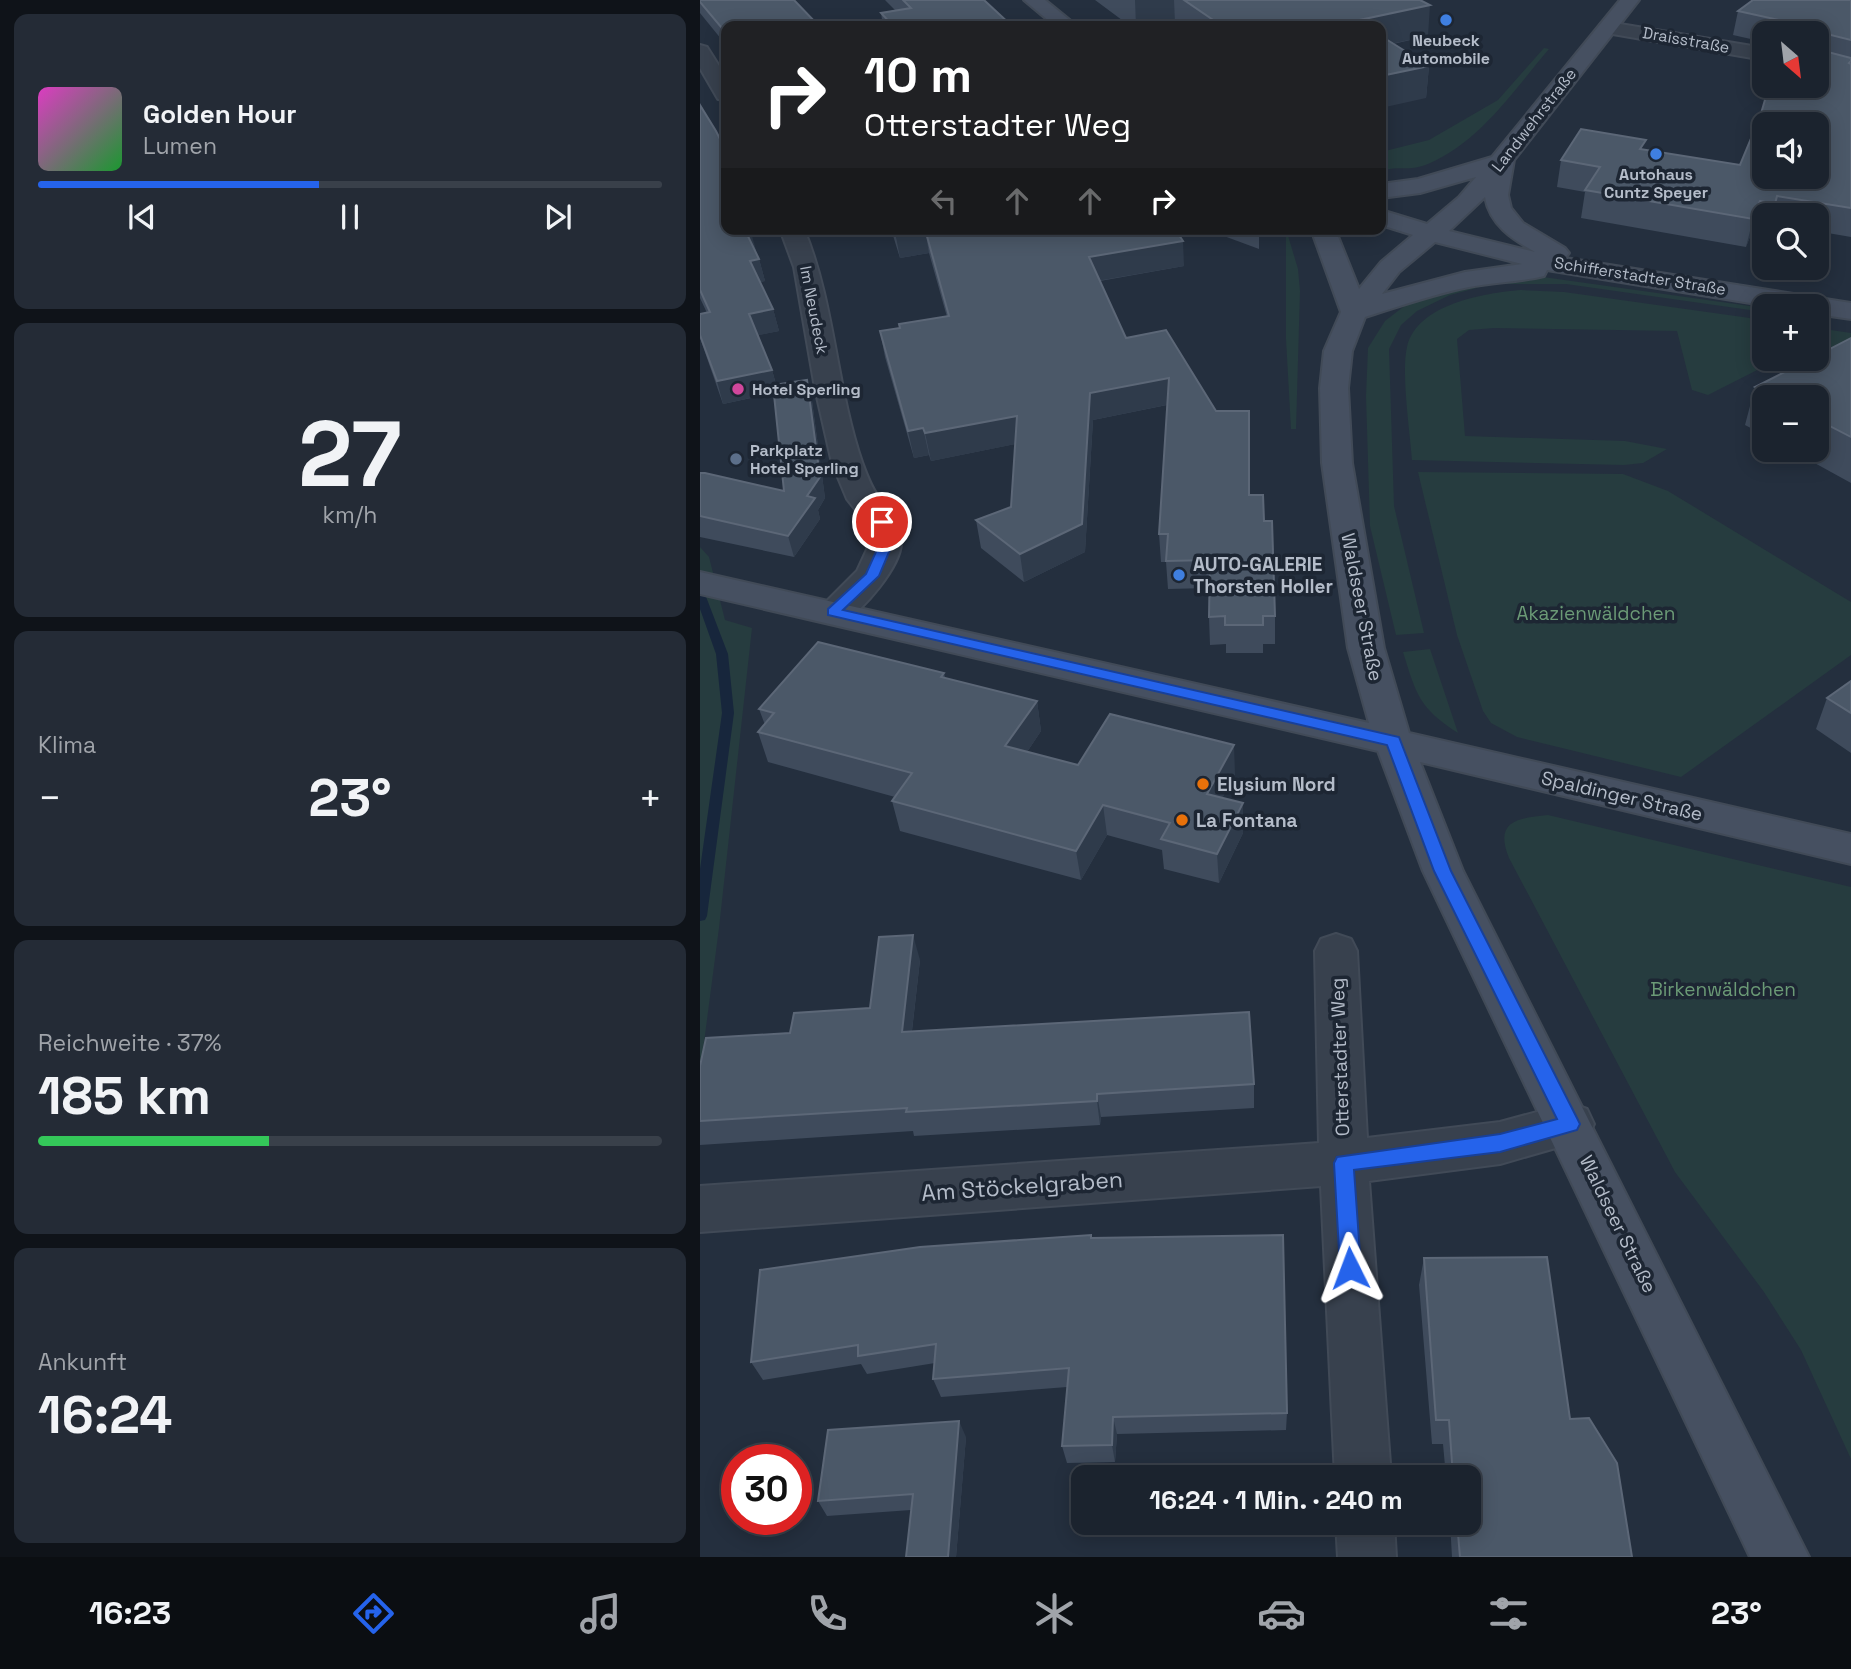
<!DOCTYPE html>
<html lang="de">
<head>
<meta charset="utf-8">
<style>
	:root { --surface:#1b232e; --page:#242b36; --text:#f1f3f6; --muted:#a0a4aa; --line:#39404a; --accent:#2563eb }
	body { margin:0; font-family:"Space Grotesk",sans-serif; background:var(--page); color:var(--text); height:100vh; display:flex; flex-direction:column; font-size:26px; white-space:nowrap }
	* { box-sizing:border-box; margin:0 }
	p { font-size:23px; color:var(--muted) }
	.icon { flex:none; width:38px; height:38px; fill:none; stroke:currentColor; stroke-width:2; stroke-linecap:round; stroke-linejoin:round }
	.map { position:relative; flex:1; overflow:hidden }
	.panel { display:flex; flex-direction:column; gap:14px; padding:14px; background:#0f1319; width:700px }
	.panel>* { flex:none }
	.guide { position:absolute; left:21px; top:21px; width:665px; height:214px; border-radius:14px; box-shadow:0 4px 18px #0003,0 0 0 2px var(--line); background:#202124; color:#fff; overflow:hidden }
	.needle { width:46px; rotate:152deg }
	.fabs { position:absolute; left:1052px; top:21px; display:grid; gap:14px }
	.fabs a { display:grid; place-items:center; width:77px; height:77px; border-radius:14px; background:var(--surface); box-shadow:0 4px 18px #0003,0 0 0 2px var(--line); font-size:35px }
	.speed { position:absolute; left:21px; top:1444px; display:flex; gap:14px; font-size:35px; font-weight:700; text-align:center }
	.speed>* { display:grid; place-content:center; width:91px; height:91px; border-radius:50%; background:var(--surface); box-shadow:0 4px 18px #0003,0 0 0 2px var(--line); line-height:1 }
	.speed .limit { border:10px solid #d22; background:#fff; color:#111 }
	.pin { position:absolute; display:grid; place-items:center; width:60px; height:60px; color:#fff; margin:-30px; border:4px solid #fff; border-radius:50%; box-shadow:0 2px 7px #0007 }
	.me { position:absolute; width:77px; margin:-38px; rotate:357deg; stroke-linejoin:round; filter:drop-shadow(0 0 5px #0008) }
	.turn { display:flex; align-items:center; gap:24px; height:147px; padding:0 28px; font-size:32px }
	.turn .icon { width:91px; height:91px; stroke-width:2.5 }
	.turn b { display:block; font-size:49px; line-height:60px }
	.lanes { display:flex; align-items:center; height:66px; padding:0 28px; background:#0003; justify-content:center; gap:35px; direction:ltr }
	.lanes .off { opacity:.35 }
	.big { font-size:52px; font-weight:600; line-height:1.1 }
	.panel .card { flex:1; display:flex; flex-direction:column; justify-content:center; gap:10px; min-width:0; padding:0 24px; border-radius:14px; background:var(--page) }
	.panel .dial { align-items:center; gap:0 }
	.dial b { font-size:91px; line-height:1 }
	.song { display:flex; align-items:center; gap:21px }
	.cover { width:84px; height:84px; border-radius:10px; background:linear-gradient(135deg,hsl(310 70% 55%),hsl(130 70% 35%)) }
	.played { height:7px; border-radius:4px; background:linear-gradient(90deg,var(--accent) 45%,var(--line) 45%) }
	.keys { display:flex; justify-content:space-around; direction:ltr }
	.heat { display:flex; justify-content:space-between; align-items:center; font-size:38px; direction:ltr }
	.charge { height:10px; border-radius:5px; background:linear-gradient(90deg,#34c759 37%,var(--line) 0) }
	.trip { position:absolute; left:371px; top:1465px; width:410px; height:70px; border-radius:14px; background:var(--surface); box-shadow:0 4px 18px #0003,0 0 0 2px var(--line); font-weight:600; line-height:70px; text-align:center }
	.tab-bar { display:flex; height:112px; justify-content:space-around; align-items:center; background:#0b0e12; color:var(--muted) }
	.tab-bar .icon { width:49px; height:49px }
	.tab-bar .on { color:var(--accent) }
	.tab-bar b { font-size:32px; color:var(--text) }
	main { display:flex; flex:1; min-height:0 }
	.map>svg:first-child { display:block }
	.green { fill:#263c3f }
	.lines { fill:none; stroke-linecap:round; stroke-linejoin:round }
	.stream { fill:#17263c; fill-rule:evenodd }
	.street-casing { stroke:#414a57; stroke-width:4 }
	.secondary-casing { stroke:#414a57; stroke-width:4 }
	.street { fill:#38414e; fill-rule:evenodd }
	.secondary { fill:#465061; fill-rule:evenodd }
	.wall { fill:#3f4b5c }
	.shaded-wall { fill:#2f3b4b }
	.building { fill:#4b5868; stroke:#5c6777; stroke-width:2; fill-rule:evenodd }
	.route { fill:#2563eb; stroke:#184099; stroke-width:2 }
	.shop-dot { fill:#3f7fe0; stroke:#1d2633; stroke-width:2.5 }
	.hotel-dot { fill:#d1479c; stroke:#1d2633; stroke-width:2.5 }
	.service-dot { fill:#5c6f8a; stroke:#1d2633; stroke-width:2.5 }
	.food-dot { fill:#e8710a; stroke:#1d2633; stroke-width:2.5 }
	.labels { text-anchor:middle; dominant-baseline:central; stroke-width:7; stroke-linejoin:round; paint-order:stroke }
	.far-poi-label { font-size:16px; font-weight:bold; fill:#b4bcc9; stroke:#1d2633 }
	.far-street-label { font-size:16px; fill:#b4bcc9; stroke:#1d2633 }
	.poi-label { font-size:19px; font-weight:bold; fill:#b4bcc9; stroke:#1d2633; text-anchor:start }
	.street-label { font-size:19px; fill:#b4bcc9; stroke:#1d2633 }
	.park-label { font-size:19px; fill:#6b9a76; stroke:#1d2633 }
	.near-street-label { font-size:23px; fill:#b4bcc9; stroke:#1d2633 }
</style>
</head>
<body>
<main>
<section class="panel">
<div class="card">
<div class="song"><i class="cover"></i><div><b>Golden Hour</b><p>Lumen</p></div></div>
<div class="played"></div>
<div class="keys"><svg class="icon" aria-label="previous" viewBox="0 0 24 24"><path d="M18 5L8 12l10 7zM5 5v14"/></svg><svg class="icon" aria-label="pause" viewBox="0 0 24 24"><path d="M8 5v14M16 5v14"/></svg><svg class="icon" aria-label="next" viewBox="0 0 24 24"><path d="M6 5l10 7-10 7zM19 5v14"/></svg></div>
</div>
<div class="card dial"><b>27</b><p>km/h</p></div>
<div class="card"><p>Klima</p>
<div class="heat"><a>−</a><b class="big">23°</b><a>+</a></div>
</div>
<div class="card"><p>Reichweite · 37%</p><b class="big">185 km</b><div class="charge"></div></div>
<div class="card"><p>Ankunft</p><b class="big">16:24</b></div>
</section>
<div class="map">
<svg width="1151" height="1557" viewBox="0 0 1151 1557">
	<rect width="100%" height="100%" fill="#242f3e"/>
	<!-- green -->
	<g class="green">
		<path d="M 844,48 L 849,49 C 813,91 781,141 728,164 C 709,172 698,165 681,171 L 681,152 L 729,140 L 798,100 Z"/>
		<polygon points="586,229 598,269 600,291 596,429 591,429 586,339"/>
		<polygon points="843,277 1064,308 1064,312 866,284 806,284 800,278"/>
		<polygon points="782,280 788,285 750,295 717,311 701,325 689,349 694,506 724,633 696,635 670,526 666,396 668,348 685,321 707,304 718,298"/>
		<path d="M 821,290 L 864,292 L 1064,320 L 1064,359 L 1079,359 L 1008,395 L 992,390 L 977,331 L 794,328 L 769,330 L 757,339 L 765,436 L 925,441 L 967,449 L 943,463 L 924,465 L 712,460 C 710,432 701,372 707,347 C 717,304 784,293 821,290 Z"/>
		<polygon points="1117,328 1151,333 1151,351 1117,346"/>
		<polygon points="718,472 923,474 968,491 1151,602 1151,655 981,777 817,737 791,723 783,711 757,635"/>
		<polygon points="0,547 9,557 25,620 52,628 19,928 0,1073"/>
		<path d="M 730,649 L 758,733 C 719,708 716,694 703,652 Z"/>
		<path d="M 848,815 L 1151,887 L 1151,1459 L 1101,1350 L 1064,1292 L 975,1172 L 809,858 C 794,821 817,818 848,815 Z"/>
	</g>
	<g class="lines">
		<!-- stream -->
		<polygon class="stream" points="0,591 5,594 28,654 34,713 7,916 5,920 0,921 0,869 22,713 16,654 0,609"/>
		<!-- street casing -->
		<g class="street-casing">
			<g id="street">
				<polygon points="908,22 1064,48 1064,60 901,32 898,28 901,24"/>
				<polygon points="0,45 7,47 26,77 26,100 18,99 0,68"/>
				<path d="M 80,229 L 104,229 C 135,304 136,386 162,462 C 166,473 171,487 178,496 C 188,513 201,521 201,543 C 201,565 162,614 142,621 C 134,623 129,622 121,620 L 116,612 L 157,571 L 169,545 L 166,523 L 147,499 L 132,463 L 115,388 L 94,267 Z"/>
				<polygon points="636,934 651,939 657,951 667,1138 800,1122 870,1103 887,1109 894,1124 887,1139 800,1164 669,1181 691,1477 635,1477 621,1186 0,1232 0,1186 619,1143 615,951 621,939"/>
				<polygon points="636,1522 694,1522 696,1557 638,1557"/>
			</g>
		</g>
		<!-- secondary casing -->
		<g class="secondary-casing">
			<g id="secondary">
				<polygon points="324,0 345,0 377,26 355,26"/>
				<path d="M 920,0 L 939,0 L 814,160 L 808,195 L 811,208 L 823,223 L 865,248 L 869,253 L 865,258 L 1151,303 L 1151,319 L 1116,314 L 1116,306 L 1069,306 L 847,270 L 844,276 C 820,282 794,282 769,287 C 734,294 700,306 665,317 L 652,351 L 648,388 L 652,463 L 684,648 L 709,733 L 1151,834 L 1151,864 L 720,762 L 763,871 L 1109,1557 L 1050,1557 L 723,871 L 678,751 L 0,594 L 0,572 L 669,723 L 648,648 L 622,463 L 620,388 L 624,351 L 641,312 L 611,229 L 635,229 L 659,289 L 681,262 L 713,235 L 681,225 L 681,210 L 727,224 L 759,197 L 776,177 L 720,193 L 681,198 L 681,184 L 718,179 L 792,157 ZM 785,197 C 790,225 812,239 835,252 L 749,231 ZM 735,242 L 822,264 L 765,272 L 682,294 L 699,272 Z"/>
			</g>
		</g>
		<!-- street -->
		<use href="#street" class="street"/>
		<!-- secondary -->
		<use href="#secondary" class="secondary"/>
	</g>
	<!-- wall -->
	<g class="wall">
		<polygon points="0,0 26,26 26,45 0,13"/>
		<polygon points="185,0 284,0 312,26 183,26 181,13 195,10"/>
		<polygon points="395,0 720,0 728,36 693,44 729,66 726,98 681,26 479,26 475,23 461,26 430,26"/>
		<polygon points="1151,0 1151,237 1116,231 1116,215 1064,215 1064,230 1053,229 1046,247 881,218 885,192 857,187 861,160 944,150 1040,165 1116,33 1064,33 1064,42 1033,35 1038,11"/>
		<polygon points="0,105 26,229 56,250 55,250 59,259 65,281 60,282 73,309 79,331 58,335 72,370 76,384 107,380 112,401 125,498 118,510 120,519 94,557 0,537 0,473 84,491 74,393 23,404 0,338 0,314 7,313 0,298"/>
		<polygon points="191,229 475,229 484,266 400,281 426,338 550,495 564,521 575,616 575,644 563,644 563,653 526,653 526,644 510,645 509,617 509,588 468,589 466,562 461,562 459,534 467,405 393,420 385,552 324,582 281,548 276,520 311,507 315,444 231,461 229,455 214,458 185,357 180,331 200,328 247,317 229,253 200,258"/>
		<polygon points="505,229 559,229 559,249"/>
		<polygon points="1151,338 1151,483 1091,450 1116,450 1116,397 1064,397 1064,435 1045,425 1055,387"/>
		<polygon points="244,673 245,678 337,701 341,731 327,752 378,765 535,774 522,798 543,803 543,833 519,883 464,869 462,850 407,835 381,880 200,831 192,801 195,797 68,762 58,732 65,725 59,709"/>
		<polygon points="1151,681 1151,753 1116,729 1127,698"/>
		<polygon points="220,960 212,1031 554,1084 554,1108 401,1117 400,1125 214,1136 213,1131 0,1145 0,1066 90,1033 170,1008"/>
		<polygon points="391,1238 587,1413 586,1430 417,1434 415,1462 367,1463 362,1446 367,1387 241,1397 233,1379 235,1363 167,1374 161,1364 63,1380 51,1362"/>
		<polygon points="724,1258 870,1419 932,1557 752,1557 750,1522 768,1522 768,1477 746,1477 743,1444 732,1444 719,1285"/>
		<polygon points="266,1437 256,1557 206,1557 211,1510 127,1516 118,1501"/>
	</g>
	<!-- shaded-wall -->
	<g class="shaded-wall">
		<polygon points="435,0 474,0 475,23 461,26 436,26"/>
		<polygon points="730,5 728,36 681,46 681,26 655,26 655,21"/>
		<polygon points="729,66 726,98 681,108 681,76"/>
		<polygon points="1060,201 1053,229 1046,247 1053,219"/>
		<polygon points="50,229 56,250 50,251 45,230"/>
		<polygon points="217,229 225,229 229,253 200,258 195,232"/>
		<polygon points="483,241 484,266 391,282 389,257"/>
		<polygon points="59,259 65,281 56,283 50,261"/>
		<polygon points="73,309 79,331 55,336 49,314"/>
		<polygon points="72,370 78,392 23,404 17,381"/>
		<polygon points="469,378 471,404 393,420 385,552 324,582 320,554 390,393"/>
		<polygon points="107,380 112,401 125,498 118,510 120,519 94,557 88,536"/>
		<polygon points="317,416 321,443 231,461 225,433"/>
		<polygon points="223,428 229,455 214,458 208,431"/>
		<polygon points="337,701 341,731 311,776 305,746"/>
		<polygon points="534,745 535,774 509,824 507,794"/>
		<polygon points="543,803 543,833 519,883 517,854"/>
		<polygon points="403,805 407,835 381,880 376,851"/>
		<polygon points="213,935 220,960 209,1056 202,1032"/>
		<polygon points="397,1094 401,1117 400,1125 397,1101"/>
		<polygon points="413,1417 417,1434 415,1462 412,1445"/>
		<polygon points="259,1421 266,1437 256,1557 248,1557"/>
	</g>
	<!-- building -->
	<g class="building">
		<polygon points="0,0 94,0 119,26 26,26 26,33 0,2"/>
		<polygon points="203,0 284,0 312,26 193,26 181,13 211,8"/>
		<polygon points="484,0 720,0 730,5 655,21 665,26 522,26"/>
		<path d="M 1053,0 L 1151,0 L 1151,40 L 1123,33 L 1120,35 L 1120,50 L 1151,58 L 1151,61 L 1149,63 L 1151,64 L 1151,208 L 1077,196 L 1075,204 L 1060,201 L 1053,219 L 885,190 L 900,167 L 861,160 L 881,129 L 946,140 L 940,149 L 1040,165 L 1060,117 L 1069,86 L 1116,86 L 1116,33 L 1084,33 L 1088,22 L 1038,11 ZM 1064,124 L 1116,124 L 1116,177 L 1064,177 Z"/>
		<polygon points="681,36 729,66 681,76"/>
		<polygon points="0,105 16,131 26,151 26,229 49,229 45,230 59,259 50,261 73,309 49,314 72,370 17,381 0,335 0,314 10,312 0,290"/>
		<polygon points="194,229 217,229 195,232"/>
		<polygon points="225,229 475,229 483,241 389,257 426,338 466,330 516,411 549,411 549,495 563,495 564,521 572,521 575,616 563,616 563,625 525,625 525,616 509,617 510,560 466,561 468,534 459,534 469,378 390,393 382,524 320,554 276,520 311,507 317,416 225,433 223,428 208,431 180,331 200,328 199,324 249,316"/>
		<polygon points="1151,338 1151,437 1116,419 1116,397 1076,397 1055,387 1110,359 1116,359 1116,356"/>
		<polygon points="107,380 120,477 107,496 115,498 88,536 0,516 0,473 5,473 84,491 73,385"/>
		<polygon points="118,642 244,673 241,677 337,701 305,746 378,765 410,714 534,745 507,794 543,803 517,854 461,839 470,823 403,805 376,851 192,801 212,773 58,732 74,713 59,709"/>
		<polygon points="1151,681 1151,713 1127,698"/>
		<polygon points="213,935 202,1032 549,1012 554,1084 397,1094 397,1101 206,1112 207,1108 0,1121 0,1066 6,1038 90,1033 94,1013 170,1008 179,937"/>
		<polygon points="391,1235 391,1238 583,1235 587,1413 413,1417 412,1445 362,1446 369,1368 233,1379 236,1344 158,1356 158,1345 51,1362 60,1270 220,1247"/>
		<polygon points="847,1257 870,1419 889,1418 917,1463 932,1557 760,1557 757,1522 768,1522 768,1477 753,1477 749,1420 736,1420 724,1258"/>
		<polygon points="259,1421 248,1557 206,1557 213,1494 118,1501 128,1430"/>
	</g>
	<!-- route -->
	<polygon class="route" points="182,518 189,522 192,545 179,576 143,610 699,737 751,871 877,1118 880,1124 877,1130 800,1152 654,1170 661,1268 658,1275 650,1278 643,1275 640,1268 634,1163 637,1157 800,1134 857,1119 734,871 687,745 128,615 128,609 166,574 179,545 175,522"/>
	<!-- markers -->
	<g class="shop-dot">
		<circle cx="746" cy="20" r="7"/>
		<circle cx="956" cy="154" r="7"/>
		<circle cx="479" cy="575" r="7"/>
	</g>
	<circle class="hotel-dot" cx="38" cy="389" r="7"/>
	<circle class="service-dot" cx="36" cy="459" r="7"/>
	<g class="food-dot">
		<circle cx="503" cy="784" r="7"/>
		<circle cx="482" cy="820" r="7"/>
	</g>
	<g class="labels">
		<!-- far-poi labels -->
		<g class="far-poi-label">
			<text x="746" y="40">Neubeck<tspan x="746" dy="18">Automobile</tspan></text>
			<text x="956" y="174">Autohaus<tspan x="956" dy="18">Cuntz Speyer</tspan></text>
			<text x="52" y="389" text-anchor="start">Hotel Sperling</text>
			<text x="50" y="450" text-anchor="start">Parkplatz<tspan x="50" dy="18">Hotel Sperling</tspan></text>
		</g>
		<!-- far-street labels -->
		<g class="far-street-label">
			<text transform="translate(986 40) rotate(10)">Draisstraße</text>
			<text transform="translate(834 120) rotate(-52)">Landwehrstraße</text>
			<text transform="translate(940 276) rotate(9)">Schifferstadter Straße</text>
			<text transform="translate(114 310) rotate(79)">Im Neudeck</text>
		</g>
		<!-- poi labels -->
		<g class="poi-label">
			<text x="493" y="564">AUTO-GALERIE<tspan x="493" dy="22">Thorsten Holler</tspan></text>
			<text x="517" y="784">Elysium Nord</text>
			<text x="496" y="820">La Fontana</text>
		</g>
		<!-- street labels -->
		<g class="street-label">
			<text transform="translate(662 607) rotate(79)">Waldseer Straße</text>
			<text transform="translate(922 796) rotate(13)">Spaldinger Straße</text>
			<text transform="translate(640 1057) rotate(-92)">Otterstadter Weg</text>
			<text transform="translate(918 1224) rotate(64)">Waldseer Straße</text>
		</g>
		<!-- park labels -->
		<g class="park-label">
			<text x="896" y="613">Akazienwäldchen</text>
			<text x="1023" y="989">Birkenwäldchen</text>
		</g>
		<!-- near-street labels -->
		<g class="near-street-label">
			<text transform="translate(322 1186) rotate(-4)">Am Stöckelgraben</text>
		</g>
	</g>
</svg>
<div class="fabs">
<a><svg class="needle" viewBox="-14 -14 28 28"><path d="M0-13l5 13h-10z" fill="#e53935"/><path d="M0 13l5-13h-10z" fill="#a0a4aa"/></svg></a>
<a><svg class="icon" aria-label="sound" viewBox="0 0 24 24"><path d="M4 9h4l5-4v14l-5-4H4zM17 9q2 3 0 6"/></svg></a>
<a><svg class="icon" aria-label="search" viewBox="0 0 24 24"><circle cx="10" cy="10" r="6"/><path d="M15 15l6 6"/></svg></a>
<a>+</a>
<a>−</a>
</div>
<div class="speed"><div class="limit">30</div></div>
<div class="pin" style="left:182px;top:522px;background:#d93025"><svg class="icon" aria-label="arrive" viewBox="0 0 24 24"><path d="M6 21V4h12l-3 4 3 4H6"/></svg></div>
<svg class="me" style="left:650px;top:1268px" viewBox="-20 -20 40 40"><path d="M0-17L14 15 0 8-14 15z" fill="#2563eb" stroke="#fff" stroke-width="4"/></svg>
<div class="trip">16:24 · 1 Min. · 240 m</div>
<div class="guide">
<div class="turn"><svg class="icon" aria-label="right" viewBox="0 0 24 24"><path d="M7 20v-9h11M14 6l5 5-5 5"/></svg><div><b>10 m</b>Otterstadter Weg</div></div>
<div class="lanes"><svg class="icon off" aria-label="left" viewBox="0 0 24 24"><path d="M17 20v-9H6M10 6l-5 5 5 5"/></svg><svg class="icon off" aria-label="ahead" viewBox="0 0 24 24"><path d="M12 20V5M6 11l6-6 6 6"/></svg><svg class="icon off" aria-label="ahead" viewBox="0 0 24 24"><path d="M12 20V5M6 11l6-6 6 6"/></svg><svg class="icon" aria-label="right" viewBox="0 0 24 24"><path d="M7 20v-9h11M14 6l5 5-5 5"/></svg></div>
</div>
</div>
</main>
<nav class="tab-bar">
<b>16:23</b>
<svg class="icon on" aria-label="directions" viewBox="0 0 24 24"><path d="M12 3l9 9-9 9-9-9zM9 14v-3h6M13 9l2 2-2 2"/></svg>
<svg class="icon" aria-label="music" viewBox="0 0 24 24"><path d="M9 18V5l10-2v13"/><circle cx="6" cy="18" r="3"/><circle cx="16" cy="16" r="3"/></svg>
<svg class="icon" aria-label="phone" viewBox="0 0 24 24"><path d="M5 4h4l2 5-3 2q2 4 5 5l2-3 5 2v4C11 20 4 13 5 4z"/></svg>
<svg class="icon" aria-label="climate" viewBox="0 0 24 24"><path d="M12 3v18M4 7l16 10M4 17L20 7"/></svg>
<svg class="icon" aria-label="car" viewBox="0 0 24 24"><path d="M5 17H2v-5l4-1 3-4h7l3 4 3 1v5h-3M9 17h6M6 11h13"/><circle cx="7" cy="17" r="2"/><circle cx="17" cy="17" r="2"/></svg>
<svg class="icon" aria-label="filters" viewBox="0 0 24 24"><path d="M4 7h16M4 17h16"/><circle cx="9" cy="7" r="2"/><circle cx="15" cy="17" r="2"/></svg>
<b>23°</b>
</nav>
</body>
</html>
